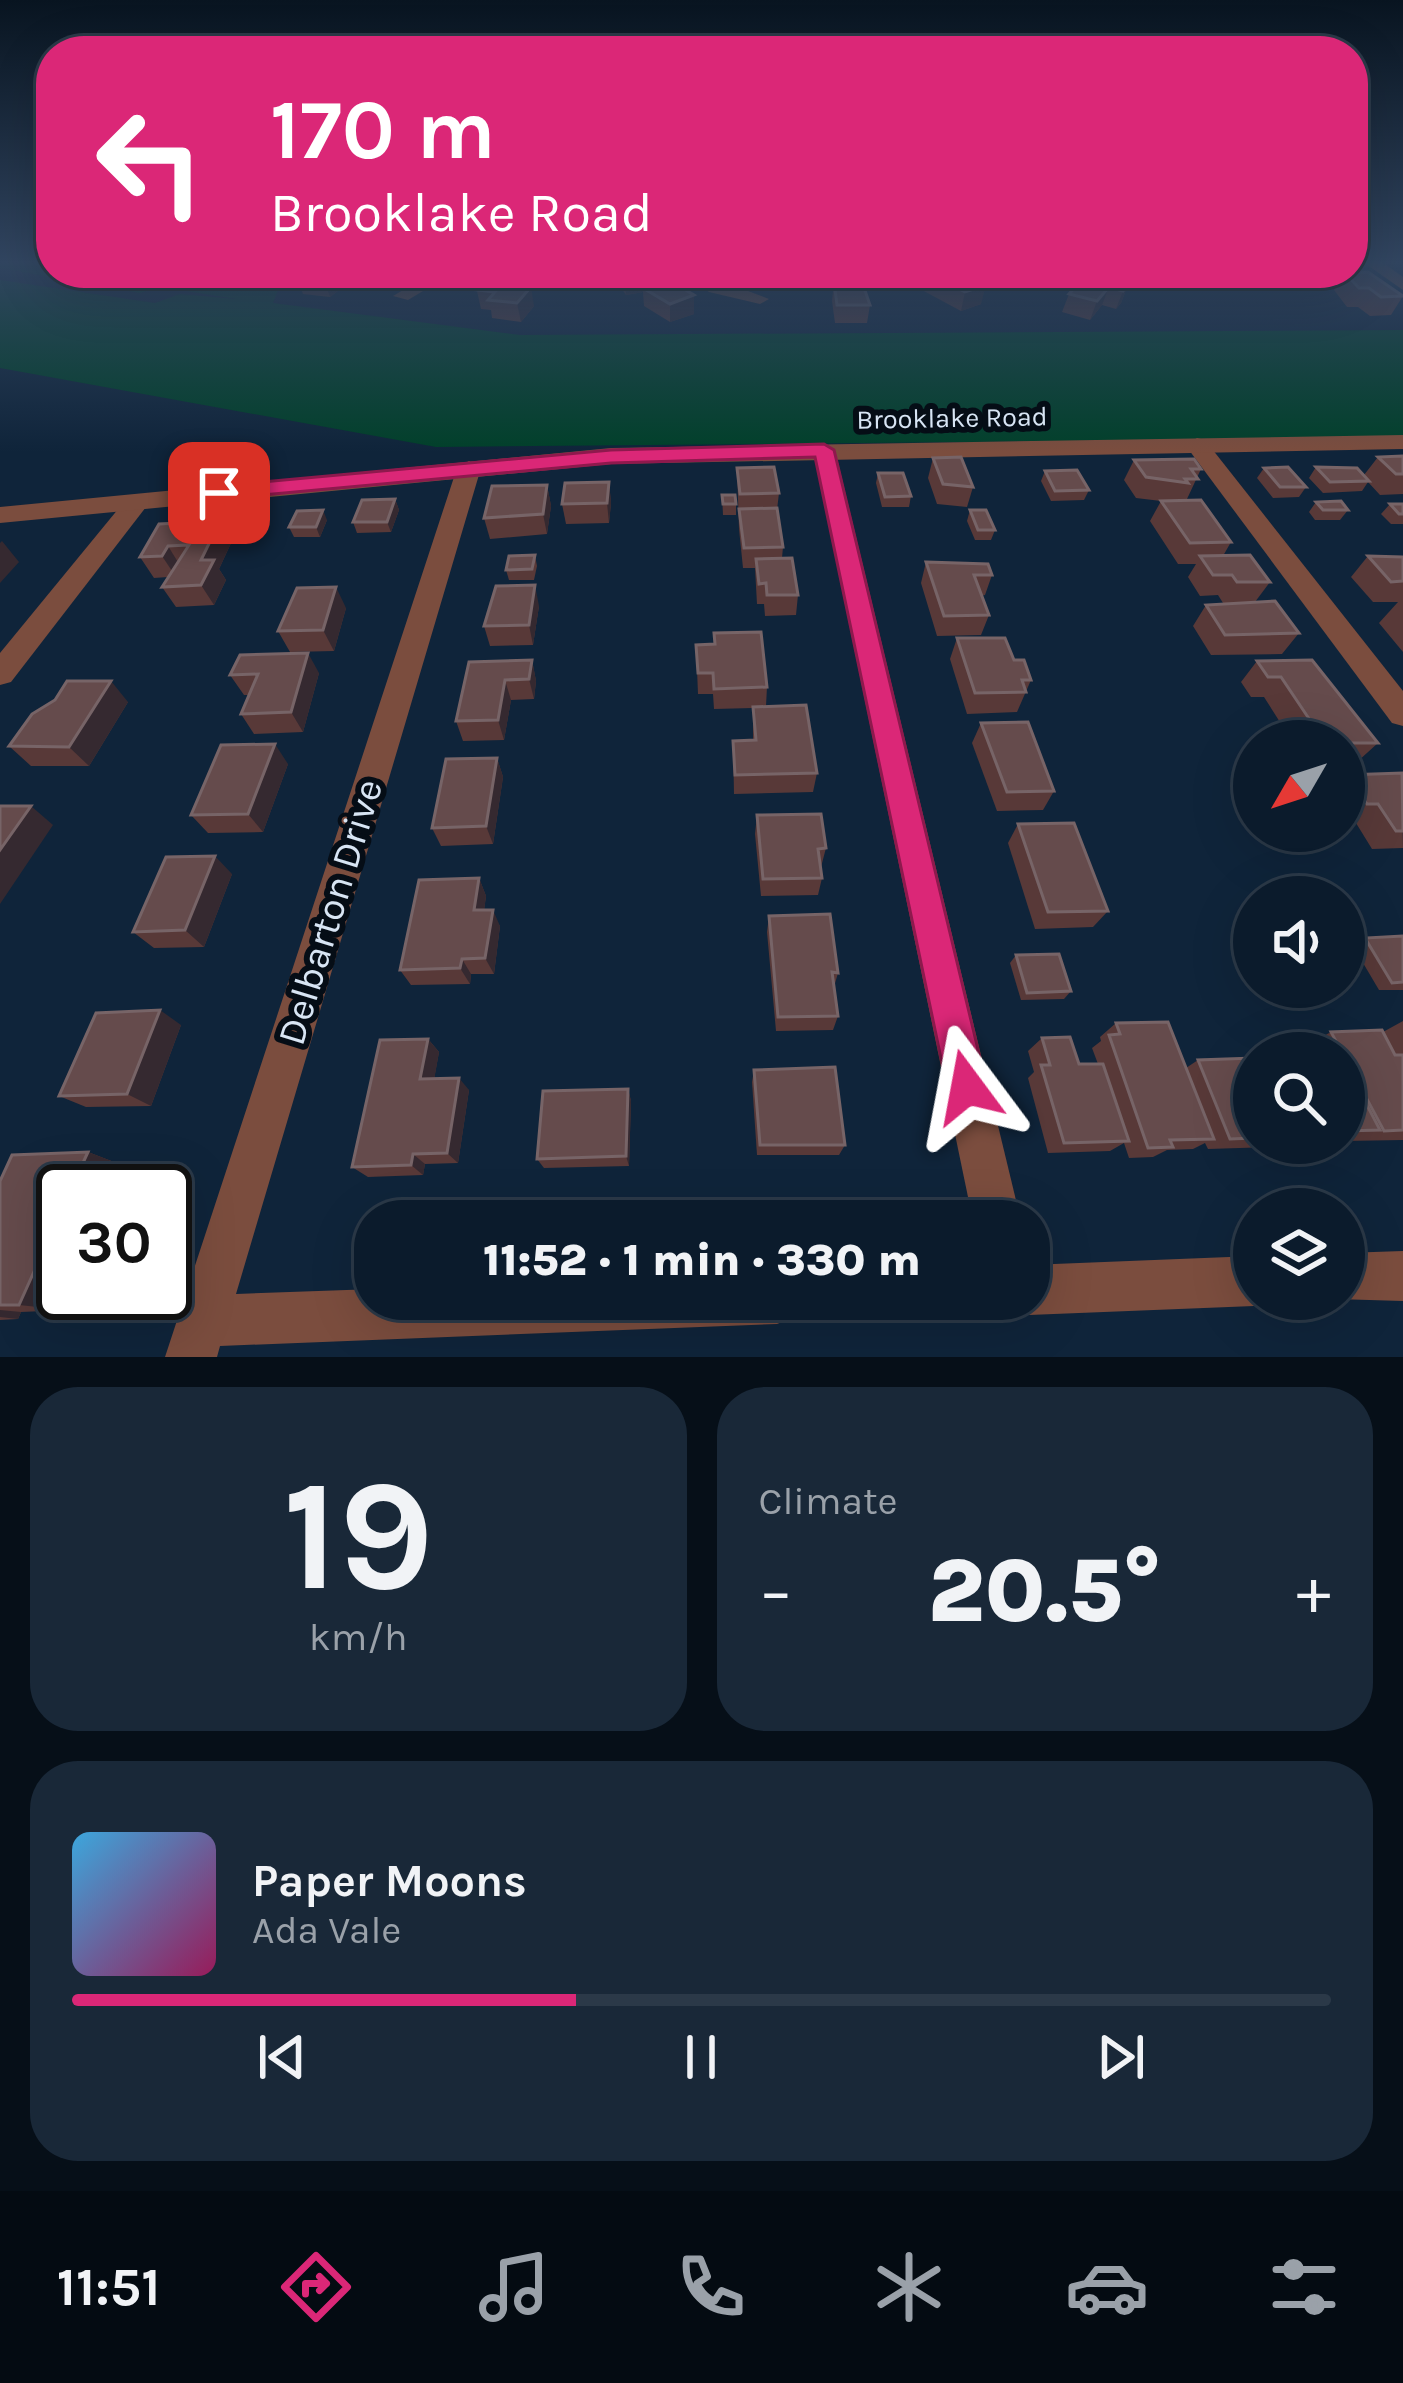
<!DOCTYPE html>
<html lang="en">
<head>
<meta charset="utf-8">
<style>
	:root { --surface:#0b1b2c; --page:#192838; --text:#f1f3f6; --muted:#9aa1a9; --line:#2b3948; --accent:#db2777 }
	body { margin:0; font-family:Karla,sans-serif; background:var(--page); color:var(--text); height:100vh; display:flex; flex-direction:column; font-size:45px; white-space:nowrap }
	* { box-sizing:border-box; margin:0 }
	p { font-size:39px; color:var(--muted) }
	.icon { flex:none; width:66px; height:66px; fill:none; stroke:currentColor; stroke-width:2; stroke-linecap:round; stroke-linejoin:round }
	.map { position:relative; height:1357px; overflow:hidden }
	.panel { display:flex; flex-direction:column; gap:30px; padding:30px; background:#060f18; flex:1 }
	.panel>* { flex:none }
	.banner { position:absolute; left:36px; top:36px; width:1332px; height:252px; border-radius:48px; box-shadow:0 12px 48px #0002,0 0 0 3px var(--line); background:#db2777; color:#fff; overflow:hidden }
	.needle { width:78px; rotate:231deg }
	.tools { position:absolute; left:1233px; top:720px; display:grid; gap:24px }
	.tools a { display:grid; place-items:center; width:132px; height:132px; border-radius:50%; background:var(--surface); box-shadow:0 12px 48px #0002,0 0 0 3px var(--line); font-size:60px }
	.speed { position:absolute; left:36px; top:1164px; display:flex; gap:24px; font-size:60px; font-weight:700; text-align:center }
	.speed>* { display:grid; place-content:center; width:156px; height:156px; border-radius:50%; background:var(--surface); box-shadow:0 12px 48px #0002,0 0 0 3px var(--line); line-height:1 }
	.speed .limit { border:6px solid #111; border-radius:18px; background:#fff; color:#111 }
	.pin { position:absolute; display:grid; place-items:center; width:102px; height:102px; color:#fff; margin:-51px; border-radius:24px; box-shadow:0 6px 18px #0006 }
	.me { position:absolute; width:132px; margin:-66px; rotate:347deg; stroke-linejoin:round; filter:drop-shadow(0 0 9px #0008) }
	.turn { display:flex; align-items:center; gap:42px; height:252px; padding:0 36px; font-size:54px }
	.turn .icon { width:156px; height:156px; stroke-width:2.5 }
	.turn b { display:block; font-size:84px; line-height:102px }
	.big { font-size:90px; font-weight:800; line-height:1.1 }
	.panel .card { flex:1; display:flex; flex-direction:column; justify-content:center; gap:18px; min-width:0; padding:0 42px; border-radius:48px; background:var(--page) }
	.panel .dial { align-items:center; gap:0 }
	.dial b { font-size:156px; line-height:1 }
	.song { display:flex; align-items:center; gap:36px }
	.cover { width:144px; height:144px; border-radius:18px; background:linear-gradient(135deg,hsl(200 70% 55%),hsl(330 70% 35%)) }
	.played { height:12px; border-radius:6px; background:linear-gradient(90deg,var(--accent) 40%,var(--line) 40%) }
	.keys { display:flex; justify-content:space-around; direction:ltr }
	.heat { display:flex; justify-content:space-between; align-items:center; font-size:66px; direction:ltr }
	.panel .tiles { flex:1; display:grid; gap:30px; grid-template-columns:1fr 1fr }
	.card:last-child { grid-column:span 2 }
	.trip { position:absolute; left:354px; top:1200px; width:696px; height:120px; border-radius:48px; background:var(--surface); box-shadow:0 12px 48px #0002,0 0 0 3px var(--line); font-weight:800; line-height:120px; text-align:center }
	.dock { display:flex; height:192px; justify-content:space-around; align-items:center; background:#040b12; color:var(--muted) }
	.dock .icon { width:84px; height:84px }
	.dock .selected { color:var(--accent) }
	.dock b { font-size:54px; color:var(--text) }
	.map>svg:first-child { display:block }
	.green { fill:#01402a }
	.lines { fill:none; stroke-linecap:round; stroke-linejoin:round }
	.minor { fill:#7b4d3e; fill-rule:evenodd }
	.tertiary { fill:#7b4d3e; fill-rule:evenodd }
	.wall { fill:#583938 }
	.shaded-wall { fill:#352930 }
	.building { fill:#654b4c; stroke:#776467; stroke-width:3 }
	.route { fill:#db2777; stroke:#8e194d; stroke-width:3 }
	.labels { text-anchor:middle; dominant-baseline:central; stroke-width:12; stroke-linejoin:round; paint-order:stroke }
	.far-street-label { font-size:27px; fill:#d8e5f4; stroke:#050d16 }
	.near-street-label { font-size:39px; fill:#d8e5f4; stroke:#050d16 }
</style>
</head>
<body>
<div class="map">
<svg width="1403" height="1357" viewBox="0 0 1403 1357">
	<rect width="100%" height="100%" fill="#0f243a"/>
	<!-- green -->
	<polygon class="green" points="0,262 51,262 51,273 285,273 273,303 520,335 1403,330 1403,438 436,447 0,368 0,280 155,303 180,294 236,299 161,287 140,293 0,268"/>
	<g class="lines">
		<!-- minor -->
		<g class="minor">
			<polygon points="1363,262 1382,262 1403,277 1403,290"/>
			<polygon points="432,273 453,273 408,300 393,296"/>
			<polygon points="679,273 700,273 769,299 760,304 709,292"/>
			<polygon points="1001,273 1017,273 1018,279 1003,283"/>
			<polygon points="1197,438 1205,440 1403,691 1403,726 1392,723 1189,450 1186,445"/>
			<polygon points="824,443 835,450 1021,1221 973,1221 813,450"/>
			<polygon points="469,461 481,468 236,1294 375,1289 375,1299 802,1299 795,1317 777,1324 220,1346 217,1357 165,1357 457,468"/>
			<polygon points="137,495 146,497 146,507 11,682 0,685 0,653 128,497"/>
			<polygon points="1403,1251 1403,1301 1335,1299 1344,1299 1344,1253"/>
			<polygon points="1254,1256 1254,1299 1270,1299 1254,1306 1029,1315 1011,1308 1008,1299 1029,1299 1029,1265"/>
		</g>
		<!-- tertiary -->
		<polygon class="tertiary" points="1403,435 1403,449 611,464 0,523 0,507 611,448"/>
	</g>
	<!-- wall -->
	<g class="wall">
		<polygon points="1353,262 1365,265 1361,272 1403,296 1391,315 1370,316 1358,307 1347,307 1334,290 1339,282 1310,280 1302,273 1353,273"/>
		<polygon points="298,273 349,273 352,280 330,297 303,294 296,276"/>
		<polygon points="473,273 520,275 511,285 534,306 521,322 492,318 491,310 481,309"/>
		<polygon points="611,273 654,273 654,284 694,295 694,314 670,322 644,306 643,292 626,295"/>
		<polygon points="788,273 834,273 817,284"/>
		<polygon points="924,273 957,273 981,304 961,311 920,289"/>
		<polygon points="1070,273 1102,273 1101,277 1128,285 1121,303 1116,309 1102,305 1090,320 1062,312 1069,294 1084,278 1076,279"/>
		<polygon points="834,282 870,305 867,323 835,323 832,301"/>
		<polygon points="1403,456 1403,494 1380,495 1368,482 1362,491 1323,493 1309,478 1316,467 1364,475 1378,457"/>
		<polygon points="933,458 973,487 967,507 937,504 928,478"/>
		<polygon points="1134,460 1201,469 1187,499 1231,542 1223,556 1270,582 1255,602 1299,633 1282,654 1211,655 1193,626 1206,605 1250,603 1223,603 1218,595 1200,596 1188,577 1196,564 1178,564 1150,521 1161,501 1136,498 1124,480"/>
		<polygon points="737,468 779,493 777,510 783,547 782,558 798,595 796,615 765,616 764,604 757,604 755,568 743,568 739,529"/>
		<polygon points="1264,468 1306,487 1299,497 1273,498 1257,478"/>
		<polygon points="1045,471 1089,490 1084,500 1051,501 1041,481"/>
		<polygon points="878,473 911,496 909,507 882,507 876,483"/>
		<polygon points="609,482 611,503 609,523 566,524 562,504"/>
		<polygon points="547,485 551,506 547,534 490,539 484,518"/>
		<polygon points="722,495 736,504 736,515 723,515"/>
		<polygon points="395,499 399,510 391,532 357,533 353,522"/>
		<polygon points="1316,502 1348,510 1340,520 1315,520 1309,512"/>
		<polygon points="1390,504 1403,504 1403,524 1391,524 1381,514"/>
		<polygon points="970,510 995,530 991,540 975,540 967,521"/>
		<polygon points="327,520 320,537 294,537 289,527"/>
		<polygon points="159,524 232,541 219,569 226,580 214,605 176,607 162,587 168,577 154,578 140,557"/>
		<polygon points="535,555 537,566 534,580 509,580 506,570"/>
		<polygon points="1368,556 1403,557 1403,602 1373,602 1351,577"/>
		<polygon points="926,562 992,575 985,595 981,596 989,615 981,635 937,636 921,583"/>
		<polygon points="1398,602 1403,602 1403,652 1379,623"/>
		<polygon points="539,606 533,645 490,646 484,626"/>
		<polygon points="346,608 334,651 290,652 278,631"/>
		<polygon points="957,638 1031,680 1017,712 967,714 950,659"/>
		<polygon points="696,645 767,687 766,706 817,773 813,792 734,794 733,741 753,740 753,708 714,709 713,694 698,694"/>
		<polygon points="532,660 536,681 534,699 511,700 504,740 463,741 456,721 469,662"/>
		<polygon points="1257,661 1378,743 1357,762 1344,762 1344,741 1292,741 1264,697 1251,697 1241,682"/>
		<polygon points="319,673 303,732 254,734 241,714 249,695 244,695 230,675"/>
		<polygon points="55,700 128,702 89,766 31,766 9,746"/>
		<polygon points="981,723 1054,791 1043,810 997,811 972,743"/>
		<polygon points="497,758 503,777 493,844 441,846 432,828"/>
		<polygon points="288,764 263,832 208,833 191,815"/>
		<polygon points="1402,773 1403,848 1372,849 1356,823 1346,823 1344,820 1344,778 1347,775"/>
		<polygon points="757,815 826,848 821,867 822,878 818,895 761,896 755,834"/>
		<polygon points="1018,824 1108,911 1093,927 1035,929 1008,843"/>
		<polygon points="232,874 204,947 154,948 133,932"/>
		<polygon points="479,878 486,896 484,910 500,926 494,974 471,974 470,984 411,985 400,970"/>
		<polygon points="769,916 838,973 834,987 838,1016 833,1030 776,1031 767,932"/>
		<polygon points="1403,936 1403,990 1379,990 1353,946 1365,938"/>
		<polygon points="1016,955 1071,991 1064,999 1021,1000 1010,963"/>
		<polygon points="1403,1021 1403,1140 1344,1141 1344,1053 1255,1052 1278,1038 1307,1045 1331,1032 1383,1032"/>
		<polygon points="1116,1023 1186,1068 1198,1060 1254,1059 1254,1143 1283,1143 1273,1147 1208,1149 1205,1143 1193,1149 1167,1150 1153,1157 1129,1158 1124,1143 1110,1151 1048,1153 1028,1078 1034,1072 1028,1051 1042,1038 1079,1064 1098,1064 1092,1048 1101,1041 1100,1037"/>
		<polygon points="181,1025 151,1106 86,1107 59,1096"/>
		<polygon points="428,1039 439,1052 434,1079 469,1090 458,1163 425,1164 423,1175 368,1177 352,1167"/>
		<polygon points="754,1070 845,1145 839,1155 757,1155 752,1082"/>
		<polygon points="628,1089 631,1101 629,1166 544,1168 537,1159"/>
		<polygon points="88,1152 127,1167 67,1310 21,1312 18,1319 0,1320 0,1181"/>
	</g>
	<!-- shaded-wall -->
	<g class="shaded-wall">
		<polygon points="332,273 349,273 352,280 330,297 324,279"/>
		<polygon points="502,273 519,273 520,275 503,293 500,275"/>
		<polygon points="644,273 654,273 655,290 643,288 643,292 626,295 625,276"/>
		<polygon points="818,273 834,273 817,284"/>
		<polygon points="986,285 981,304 961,311 965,292"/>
		<polygon points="1128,285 1121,303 1116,309 1123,291"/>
		<polygon points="531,287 534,306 521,322 517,303"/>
		<polygon points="1109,287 1102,305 1090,320 1097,301"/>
		<polygon points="694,295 694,314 670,322 670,304"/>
		<polygon points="609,482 611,503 609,523 607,503"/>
		<polygon points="547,485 551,506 547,534 543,514"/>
		<polygon points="395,499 399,510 391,532 387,522"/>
		<polygon points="323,510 327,520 320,537 316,527"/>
		<polygon points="220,521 232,541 219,569 226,580 214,605 201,585 201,560"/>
		<polygon points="2,541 19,562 0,583 0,543"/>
		<polygon points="168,546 181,567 176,577 162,556"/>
		<polygon points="535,585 539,606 533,645 529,625"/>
		<polygon points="336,587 346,608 334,651 323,630"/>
		<polygon points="308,653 319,673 303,732 291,712"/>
		<polygon points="532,660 536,681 534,699 529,679"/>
		<polygon points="505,680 511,700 504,740 498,720"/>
		<polygon points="111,681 128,702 89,766 69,747"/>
		<polygon points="275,744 288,764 263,832 248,814"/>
		<polygon points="497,758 503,777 493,844 486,826"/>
		<polygon points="31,806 53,825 0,904 0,850"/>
		<polygon points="215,856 232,874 204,947 185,930"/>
		<polygon points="479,878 486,896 482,927 474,910"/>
		<polygon points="493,910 500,926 494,974 485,958"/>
		<polygon points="462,959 471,974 470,984 460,968"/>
		<polygon points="160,1010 181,1025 151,1106 127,1094"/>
		<polygon points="428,1039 439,1052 432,1092 420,1079"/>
		<polygon points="459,1078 469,1090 458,1163 447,1153"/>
		<polygon points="628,1089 631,1101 629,1166 626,1156"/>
		<polygon points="88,1152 127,1167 117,1191 70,1191"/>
		<polygon points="413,1154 425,1164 423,1175 411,1165"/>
		<polygon points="63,1207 63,1293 74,1293 67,1310 19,1305"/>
		<polygon points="0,1310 21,1312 18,1319 0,1317"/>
	</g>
	<!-- building -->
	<g class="building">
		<polygon points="1368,272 1403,296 1381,297 1369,288 1359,288 1345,273"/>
		<polygon points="298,273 332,273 324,279 296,276"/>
		<polygon points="928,273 957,273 986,285 965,292"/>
		<polygon points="1087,274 1128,285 1123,291 1109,287 1097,301 1069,294"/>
		<polygon points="667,279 694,295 670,304 643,288"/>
		<polygon points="486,282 531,287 517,303 488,300 495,292 477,290"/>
		<polygon points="834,282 862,282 870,305 837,305"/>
		<polygon points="1403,456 1403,474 1396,474 1378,457"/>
		<polygon points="961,457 973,487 943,484 933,458"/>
		<polygon points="1194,459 1201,469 1191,469 1198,479 1185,479 1188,483 1146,477 1134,460"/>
		<polygon points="774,467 779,493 740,494 737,468"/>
		<polygon points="1288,467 1306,487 1280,487 1264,468"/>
		<polygon points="1316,467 1357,468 1369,481 1330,482"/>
		<polygon points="1077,470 1089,490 1055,491 1045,471"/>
		<polygon points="878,473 903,473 911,496 885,497"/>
		<polygon points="609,482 607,503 562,504 565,483"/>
		<polygon points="547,485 543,514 484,518 492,486"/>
		<polygon points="722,495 735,495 736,504 723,504"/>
		<polygon points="395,499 387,522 353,522 362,500"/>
		<polygon points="1201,500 1231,542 1190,543 1161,501"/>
		<polygon points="1341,501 1348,510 1323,510 1316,502"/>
		<polygon points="1390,504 1403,504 1403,514 1399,514"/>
		<polygon points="777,508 783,547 744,548 739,509"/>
		<polygon points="323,510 316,527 289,527 297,511"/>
		<polygon points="970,510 986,510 995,530 978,530"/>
		<polygon points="220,521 201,560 214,560 201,585 162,587 189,545 168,546 162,556 140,557 159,524"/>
		<polygon points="535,555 532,569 506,570 509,556"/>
		<polygon points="1250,555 1270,582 1237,582 1232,575 1213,575 1200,556"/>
		<polygon points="1368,556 1403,557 1403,581 1391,582"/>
		<polygon points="792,558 798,595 767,595 766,583 759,584 756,559"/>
		<polygon points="926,562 988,564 992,575 974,575 989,615 944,616"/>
		<polygon points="535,585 529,625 484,626 496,586"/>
		<polygon points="336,587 323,630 278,631 297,588"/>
		<polygon points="1275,601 1299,633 1225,635 1206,605"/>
		<polygon points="761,632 767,687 714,689 713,673 698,673 696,645 715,644 714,633"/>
		<polygon points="957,638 1005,638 1014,660 1024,660 1031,680 1022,680 1026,692 975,693"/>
		<polygon points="308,653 291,712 241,714 258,674 230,675 240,655"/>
		<polygon points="532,660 529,679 505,680 498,720 456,721 469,662"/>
		<polygon points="1312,660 1378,743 1344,743 1344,741 1324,741 1281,677 1268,677 1257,661"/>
		<polygon points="67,681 111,681 69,747 9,746 32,714 55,700"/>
		<polygon points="806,705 817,773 735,775 733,741 756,740 753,707"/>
		<polygon points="1028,722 1054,791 1007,792 981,723"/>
		<polygon points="275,744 248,814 191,815 221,745"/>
		<polygon points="497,758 486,826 432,828 446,759"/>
		<polygon points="1402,773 1403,831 1396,831 1378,804 1367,804 1347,775"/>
		<polygon points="0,806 31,806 0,850"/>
		<polygon points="821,814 826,848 818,849 822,878 763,879 757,815"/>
		<polygon points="1074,823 1108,911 1048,912 1018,824"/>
		<polygon points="215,856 185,930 133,932 166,857"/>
		<polygon points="479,878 474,910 493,910 485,958 462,959 460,968 400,970 419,880"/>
		<polygon points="830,914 838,973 832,972 838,1016 778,1017 769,916"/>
		<polygon points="1403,936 1403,982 1392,983 1365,938"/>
		<polygon points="1059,954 1071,991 1027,993 1016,955"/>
		<polygon points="160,1010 127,1094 59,1096 96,1013"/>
		<polygon points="1168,1022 1214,1139 1170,1140 1173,1147 1148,1148 1109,1035 1120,1034 1116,1023"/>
		<polygon points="1382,1030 1395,1055 1403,1055 1403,1130 1384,1131 1331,1032"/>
		<polygon points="1070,1037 1079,1064 1103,1064 1129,1141 1064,1143 1041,1065 1050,1065 1042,1038"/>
		<polygon points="1278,1038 1303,1038 1311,1053 1285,1053"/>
		<polygon points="428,1039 420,1079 459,1078 447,1153 413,1154 411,1165 352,1167 380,1040"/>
		<polygon points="1254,1058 1254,1138 1230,1139 1198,1060"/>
		<polygon points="1344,1061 1380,1130 1344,1131"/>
		<polygon points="835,1067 845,1145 760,1145 754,1070"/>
		<polygon points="628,1089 626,1156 537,1159 543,1091"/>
		<polygon points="88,1152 70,1191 63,1191 63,1207 19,1305 0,1305 0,1181 12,1155"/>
	</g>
	<!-- sky -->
	<linearGradient id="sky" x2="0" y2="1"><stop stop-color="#081420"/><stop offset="0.58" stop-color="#314560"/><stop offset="1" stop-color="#314560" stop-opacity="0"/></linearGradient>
	<rect width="1403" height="452" fill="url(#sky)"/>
	<!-- route -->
	<polygon class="route" points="824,444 834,450 987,1087 981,1101 967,1107 953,1101 947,1087 815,457 611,463 219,499 208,493 219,486 611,450"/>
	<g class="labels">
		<!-- far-street labels -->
		<g class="far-street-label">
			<text transform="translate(952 418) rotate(-1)">Brooklake Road</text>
		</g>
		<!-- near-street labels -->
		<g class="near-street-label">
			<text transform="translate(330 912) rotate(-73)">Delbarton Drive</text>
		</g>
	</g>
</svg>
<div class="tools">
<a><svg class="needle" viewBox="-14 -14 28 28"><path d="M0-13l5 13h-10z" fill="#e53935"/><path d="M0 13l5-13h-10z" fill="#9aa1a9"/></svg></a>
<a><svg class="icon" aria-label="sound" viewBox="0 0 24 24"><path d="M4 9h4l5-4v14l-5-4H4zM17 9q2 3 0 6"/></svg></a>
<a><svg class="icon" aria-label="search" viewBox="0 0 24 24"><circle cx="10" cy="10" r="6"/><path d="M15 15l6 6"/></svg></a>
<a><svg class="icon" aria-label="layers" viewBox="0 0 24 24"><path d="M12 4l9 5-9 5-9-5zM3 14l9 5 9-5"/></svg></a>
</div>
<div class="speed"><div class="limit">30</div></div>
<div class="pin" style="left:219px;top:493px;background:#d93025"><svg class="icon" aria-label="arrive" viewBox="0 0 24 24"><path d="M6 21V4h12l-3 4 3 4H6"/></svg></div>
<svg class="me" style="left:967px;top:1087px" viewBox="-20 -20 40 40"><path d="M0-17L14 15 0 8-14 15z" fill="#db2777" stroke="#fff" stroke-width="4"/></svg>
<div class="trip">11:52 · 1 min · 330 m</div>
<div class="banner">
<div class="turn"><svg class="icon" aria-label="left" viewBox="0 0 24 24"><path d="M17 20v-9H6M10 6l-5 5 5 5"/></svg><div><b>170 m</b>Brooklake Road</div></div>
</div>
</div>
<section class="panel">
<div class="tiles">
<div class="card dial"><b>19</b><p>km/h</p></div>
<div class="card"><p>Climate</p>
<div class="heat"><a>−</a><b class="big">20.5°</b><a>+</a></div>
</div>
<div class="card">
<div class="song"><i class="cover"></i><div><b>Paper Moons</b><p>Ada Vale</p></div></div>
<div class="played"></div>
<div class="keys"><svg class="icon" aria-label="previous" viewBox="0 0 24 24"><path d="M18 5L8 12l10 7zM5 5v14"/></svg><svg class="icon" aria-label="pause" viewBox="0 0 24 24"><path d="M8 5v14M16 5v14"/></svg><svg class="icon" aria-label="next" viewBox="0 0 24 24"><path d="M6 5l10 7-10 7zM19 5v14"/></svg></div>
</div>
</div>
</section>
<nav class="dock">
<b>11:51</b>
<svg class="icon selected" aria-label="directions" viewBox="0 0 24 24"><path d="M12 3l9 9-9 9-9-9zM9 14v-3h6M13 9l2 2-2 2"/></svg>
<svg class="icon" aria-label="music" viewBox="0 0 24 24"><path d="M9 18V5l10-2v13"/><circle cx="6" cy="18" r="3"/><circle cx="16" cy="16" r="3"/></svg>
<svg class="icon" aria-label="phone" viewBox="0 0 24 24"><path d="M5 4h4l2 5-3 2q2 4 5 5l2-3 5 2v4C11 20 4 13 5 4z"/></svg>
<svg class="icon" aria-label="climate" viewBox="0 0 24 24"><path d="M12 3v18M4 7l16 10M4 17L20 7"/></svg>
<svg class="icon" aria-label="car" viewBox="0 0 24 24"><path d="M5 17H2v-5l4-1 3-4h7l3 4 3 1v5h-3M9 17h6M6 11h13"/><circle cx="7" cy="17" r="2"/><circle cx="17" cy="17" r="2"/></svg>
<svg class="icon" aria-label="filters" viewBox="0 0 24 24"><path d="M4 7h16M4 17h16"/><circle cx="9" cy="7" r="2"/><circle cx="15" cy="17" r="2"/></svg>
</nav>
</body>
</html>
